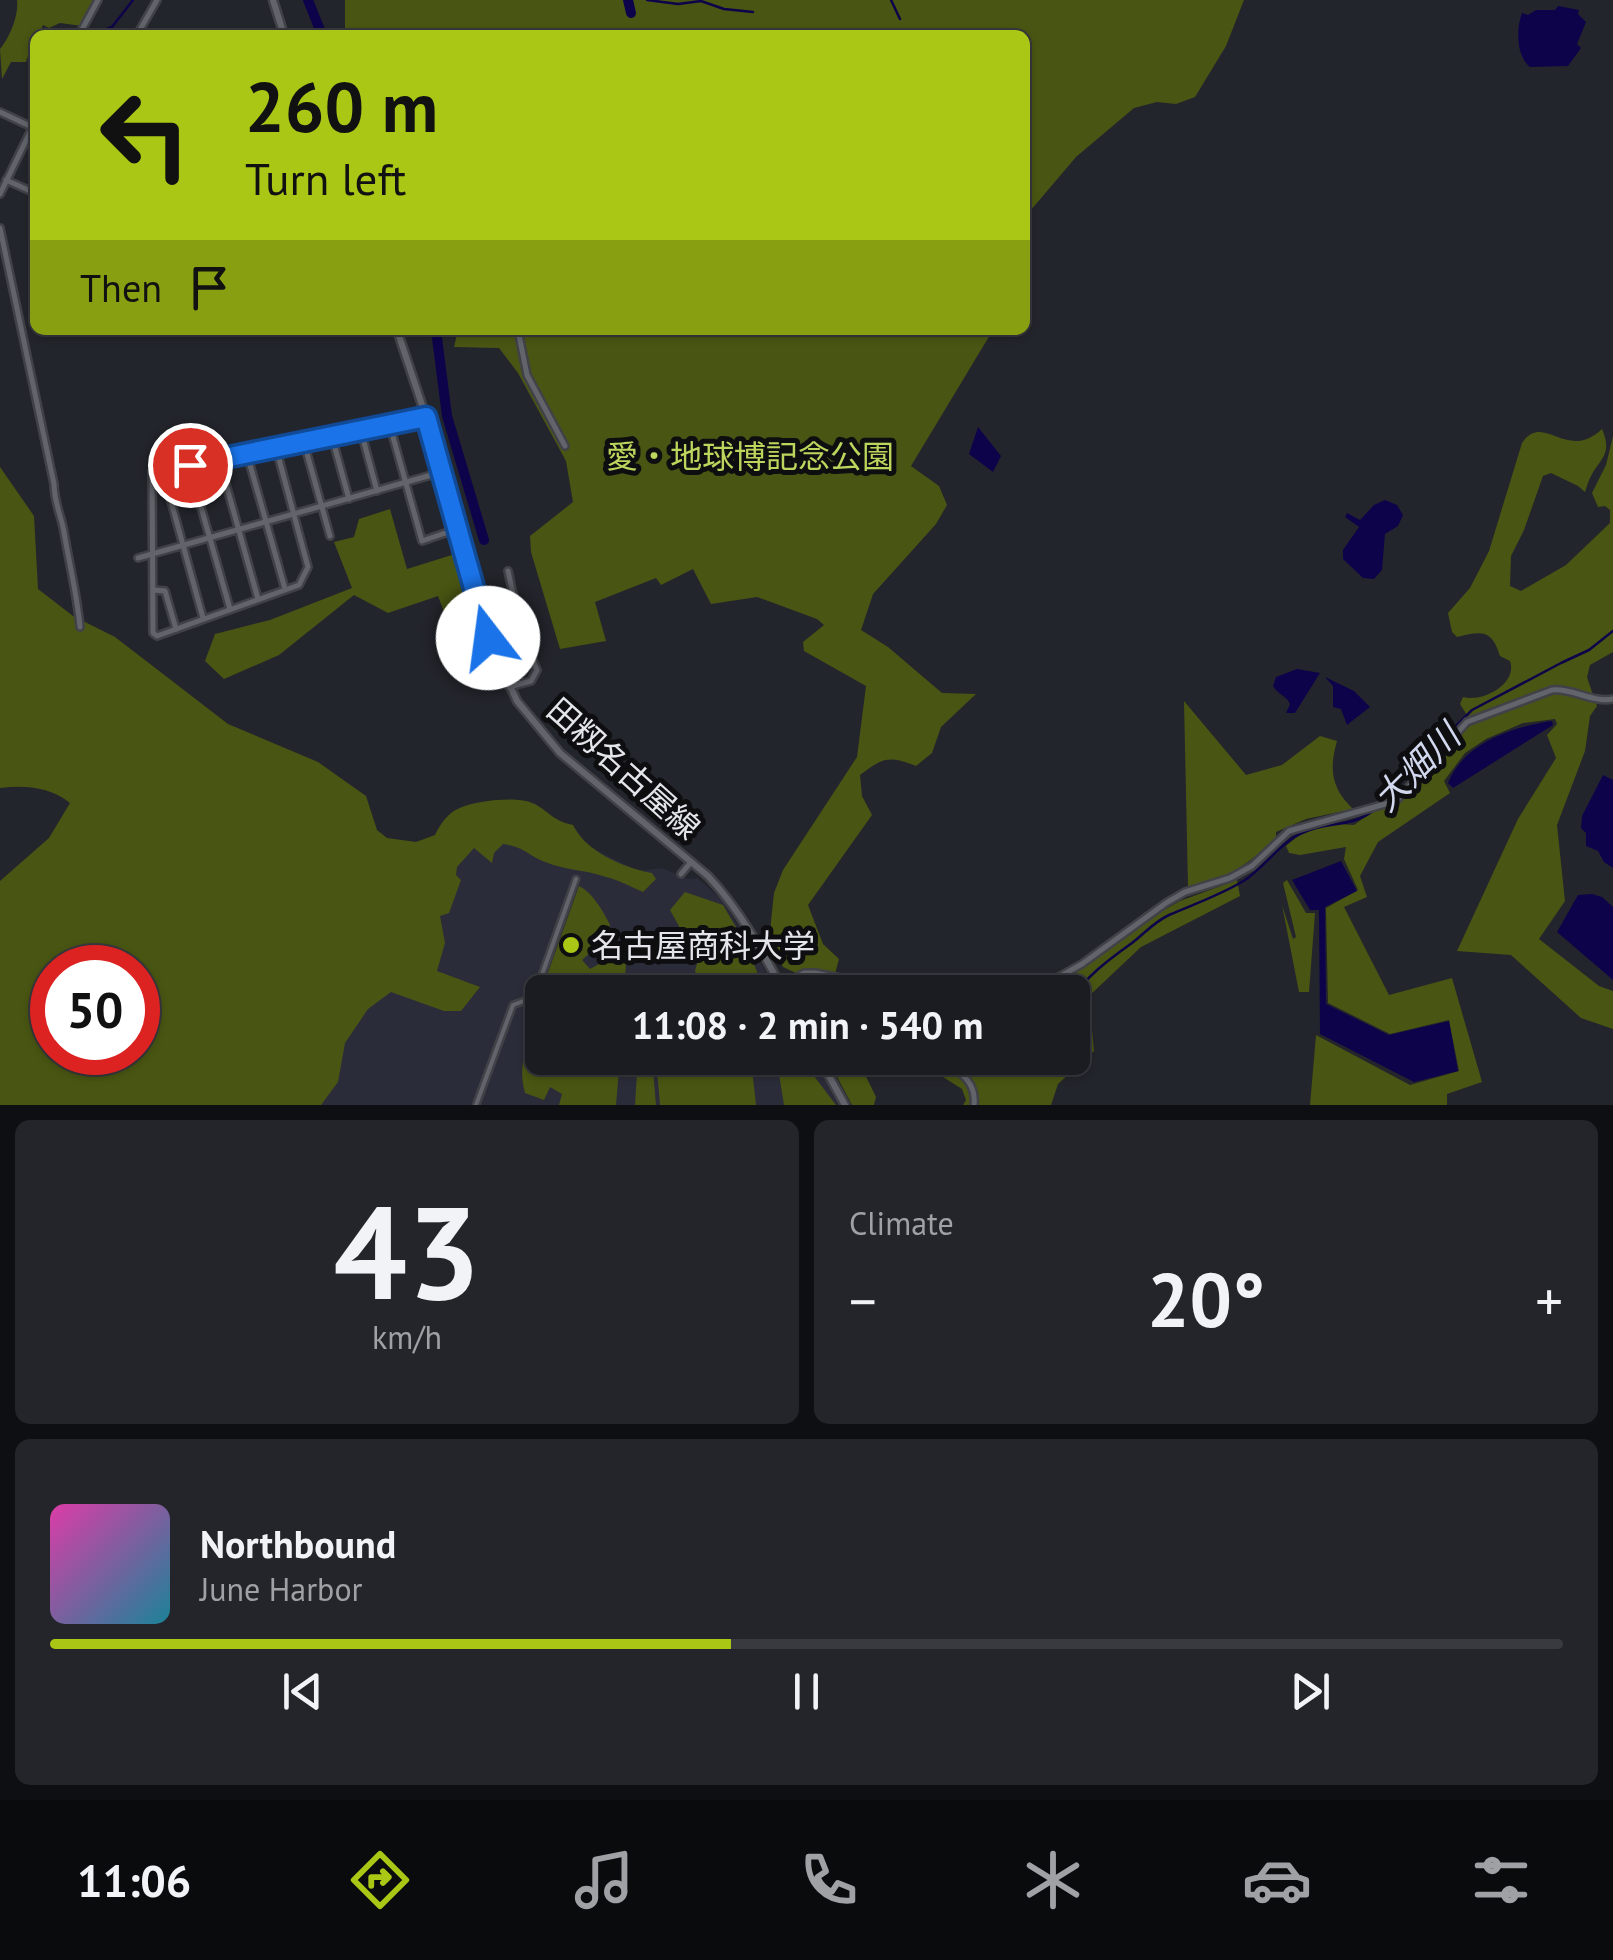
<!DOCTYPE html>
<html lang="en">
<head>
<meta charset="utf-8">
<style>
	:root { --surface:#1a1c21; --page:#23252a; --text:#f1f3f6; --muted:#9fa1a5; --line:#383a3f; --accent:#abc716 }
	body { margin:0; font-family:"PT Sans","Noto Sans JP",sans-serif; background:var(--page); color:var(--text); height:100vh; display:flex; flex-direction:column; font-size:38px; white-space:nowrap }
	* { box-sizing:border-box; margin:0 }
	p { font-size:32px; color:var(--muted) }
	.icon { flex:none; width:55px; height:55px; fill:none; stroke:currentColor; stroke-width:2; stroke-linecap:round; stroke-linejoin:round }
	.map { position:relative; height:1105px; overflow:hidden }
	.sheet { display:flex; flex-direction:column; gap:15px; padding:15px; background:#0e0f12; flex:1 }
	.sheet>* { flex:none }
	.top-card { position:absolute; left:30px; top:30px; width:1000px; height:305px; border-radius:15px; box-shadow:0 2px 8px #0004,0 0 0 2px var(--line); background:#abc716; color:#111; overflow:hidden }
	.speed { position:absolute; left:30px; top:945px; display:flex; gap:20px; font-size:50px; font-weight:700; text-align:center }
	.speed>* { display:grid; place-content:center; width:130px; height:130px; border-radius:50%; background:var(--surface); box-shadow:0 2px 8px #0004,0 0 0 2px var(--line); line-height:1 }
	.speed .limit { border:15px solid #d22; background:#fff; color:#111 }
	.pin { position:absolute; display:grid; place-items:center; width:85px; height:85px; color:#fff; margin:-42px; border:5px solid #fff; border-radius:50%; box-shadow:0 2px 10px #0007 }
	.me { position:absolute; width:110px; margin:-55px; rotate:345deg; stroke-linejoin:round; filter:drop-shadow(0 0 8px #0008) }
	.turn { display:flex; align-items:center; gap:35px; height:210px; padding:0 50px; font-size:45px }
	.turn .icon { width:130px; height:130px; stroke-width:2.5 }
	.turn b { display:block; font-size:70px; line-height:85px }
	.then { display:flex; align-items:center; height:95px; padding:0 50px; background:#0003; gap:20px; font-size:38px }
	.big { font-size:75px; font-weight:600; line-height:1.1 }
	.sheet .card { flex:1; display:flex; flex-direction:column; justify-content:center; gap:15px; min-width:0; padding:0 35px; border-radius:15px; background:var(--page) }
	.sheet .dial { align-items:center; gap:0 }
	.dial b { font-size:130px; line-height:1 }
	.song { display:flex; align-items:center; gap:30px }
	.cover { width:120px; height:120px; border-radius:15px; background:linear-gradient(135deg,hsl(320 70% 55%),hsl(190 70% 35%)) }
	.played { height:10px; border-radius:5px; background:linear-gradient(90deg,var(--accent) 45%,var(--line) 45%) }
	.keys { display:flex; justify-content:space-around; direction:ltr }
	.heat { display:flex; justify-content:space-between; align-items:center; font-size:55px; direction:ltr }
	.sheet .tiles { flex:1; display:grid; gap:15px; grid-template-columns:1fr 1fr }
	.card:last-child { grid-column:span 2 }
	.trip { position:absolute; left:525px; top:975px; width:565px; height:100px; border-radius:15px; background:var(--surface); box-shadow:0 2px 8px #0004,0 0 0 2px var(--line); font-weight:600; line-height:100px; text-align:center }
	.tab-bar { display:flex; height:160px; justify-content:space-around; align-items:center; background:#0a0b0d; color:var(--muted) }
	.tab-bar .icon { width:70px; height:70px }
	.tab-bar .selected { color:var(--accent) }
	.tab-bar b { font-size:45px; color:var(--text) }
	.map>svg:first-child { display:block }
	.built { fill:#2a2d39 }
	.green { fill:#495512; fill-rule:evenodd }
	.water { fill:#0d034a }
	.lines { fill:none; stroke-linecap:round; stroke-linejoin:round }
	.stream { stroke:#0d034a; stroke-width:2.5 }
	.river { stroke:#0d034a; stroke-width:10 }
	.pedestrian-casing { stroke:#414247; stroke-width:9 }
	.minor-casing { stroke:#414247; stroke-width:10 }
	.secondary-casing { stroke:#414247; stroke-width:11 }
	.pedestrian { stroke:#62646c; stroke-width:4 }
	.minor { stroke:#62646c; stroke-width:5 }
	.secondary { stroke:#62646c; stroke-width:6 }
	.route-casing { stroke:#114b97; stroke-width:25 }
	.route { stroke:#1a73e8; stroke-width:18 }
	.poi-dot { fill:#abc716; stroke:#0e0e11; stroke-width:4 }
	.labels { text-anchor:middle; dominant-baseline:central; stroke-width:10; stroke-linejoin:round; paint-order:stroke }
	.park-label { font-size:32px; fill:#bcd55d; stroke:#0e0e11 }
	.street-label { font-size:32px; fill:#e4e5ea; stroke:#0e0e11 }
	.poi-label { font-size:32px; fill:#e4e5ea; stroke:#0e0e11; text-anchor:start }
	.water-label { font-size:35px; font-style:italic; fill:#d2d8ed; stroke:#0e0e11 }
</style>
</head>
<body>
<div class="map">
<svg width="1613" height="1105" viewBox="0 0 1613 1105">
	<rect width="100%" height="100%" fill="#23252c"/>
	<!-- built -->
	<polygon class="built" points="515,800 535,803 554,821 573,825 588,846 632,868 641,871 662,868 688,879 697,878 722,900 778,992 542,992 542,1058 813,1058 838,1105 281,1105 422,903"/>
	<!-- green -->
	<g class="green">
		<path d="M 17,0 L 96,0 L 82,26 L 60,23 L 49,28 L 43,25 L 39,35 L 35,35 L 26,62 L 11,62 L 2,79 L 0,49 C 10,37 19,15 17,0 Z"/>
		<polygon points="345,0 1244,0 1226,46 1195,97 1176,104 1157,102 1134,108 1076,157 1025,217 1025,35 345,35"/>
		<path d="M 458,330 L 993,330 L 911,466 L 939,486 L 947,505 L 936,524 L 873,594 L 861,630 L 888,647 L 942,693 L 976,694 L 941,727 L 932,753 L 916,766 C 888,755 883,758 860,775 L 862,796 L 872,815 L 808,905 L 823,944 L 839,959 L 835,974 L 807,969 L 796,973 L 783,967 L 770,931 L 774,893 L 783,870 L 857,757 L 866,686 L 804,651 L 803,642 L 824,625 L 817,619 L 757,597 L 711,604 L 693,569 L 661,585 L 656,578 L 595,602 L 606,641 L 560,649 L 531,552 L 530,536 L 573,502 L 566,461 L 518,373 L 499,348 L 454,347 Z"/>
		<path d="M 1602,429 C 1613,455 1600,458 1591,476 C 1588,481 1587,487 1585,492 L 1578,486 L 1551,473 L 1543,476 L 1524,530 L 1511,556 L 1510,586 L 1521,591 L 1566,565 L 1610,523 L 1610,510 L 1605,506 L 1598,507 L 1592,493 L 1606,465 L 1613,436 L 1613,652 L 1590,665 L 1587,677 L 1593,695 L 1559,686 L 1468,717 L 1460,704 L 1463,697 C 1482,703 1518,684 1510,661 L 1500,656 C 1492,629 1481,631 1457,637 L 1452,632 L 1448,613 L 1470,588 L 1489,551 L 1522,443 C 1544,411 1566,463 1602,429 Z"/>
		<path d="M 0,467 L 34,516 L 38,589 L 73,616 L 115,637 L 228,724 L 318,762 L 366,796 L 377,830 L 387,838 L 416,842 L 435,835 C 441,823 448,812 462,807 C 479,801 515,796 532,803 C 549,810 550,820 573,825 C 585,851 624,868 652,873 L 656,879 L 643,892 C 631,887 619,880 606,877 C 586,870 565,870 545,862 C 529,856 523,846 503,844 L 494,853 L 492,863 L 474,848 L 457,867 L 456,875 L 461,880 L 449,913 L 440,916 L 445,943 L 437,971 L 480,987 L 461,1011 L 444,1011 L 391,992 L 368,1009 L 345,1043 L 338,1082 L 321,1105 L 0,1105 L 0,881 L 49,838 L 70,803 C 50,787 25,785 0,788 ZM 52,968 L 138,968 L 138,1052 L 52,1052 Z"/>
		<polygon points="390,509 407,569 455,554 481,654 461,656 438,596 388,613 354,595 279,655 224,679 205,661 215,634 270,620 352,588 334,542 354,537 359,519"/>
		<polygon points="1562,692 1596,702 1597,706 1590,716 1585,751 1557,825 1565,901 1539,939 1599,986 1613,991 1613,1029 1581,1018 1511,955 1457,951 1518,819 1556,758 1547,735 1557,724 1555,719 1523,723 1486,739 1465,753 1444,781 1450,793 1378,842 1360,876 1367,897 1344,907 1389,995 1452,978 1482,1082 1447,1094 1447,1105 1310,1105 1316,1035 1410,1085 1459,1071 1449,1020 1390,1034 1328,1003 1326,908 1358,890 1344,859 1346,847 1300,855 1289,853 1286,846 1298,836 1318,828 1339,824 1354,825 1380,806 1401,800 1469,726 1516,705"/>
		<path d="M 1184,701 L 1246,775 L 1282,765 L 1320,736 L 1337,741 C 1329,769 1331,788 1353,809 L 1306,819 L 1276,832 L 1276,837 C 1251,862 1224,883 1188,886 Z"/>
		<path d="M 1237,880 L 1240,896 L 1141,947 L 1089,996 L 1094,1051 L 1058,1084 L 1051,1105 L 977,1105 C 981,1078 965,1072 945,1058 L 1072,1058 L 1072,992 L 1041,992 L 1094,960 L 1145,921 L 1180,901 Z"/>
		<polygon points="1287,880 1306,913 1315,913 1309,992 1299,992 1282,905 1293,939 1296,937 1283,883"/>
		<path d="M 579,886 C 593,893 603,911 610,925 L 604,940 L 582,960 L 590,969 L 610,958 L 626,964 L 624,992 L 556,992 L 545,981 Z"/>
		<polygon points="685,892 723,905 747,946 759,977 770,992 695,992 691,982 697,977 695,971 701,950 699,945 678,937 679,926 670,910"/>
		<path d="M 540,1034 L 542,1035 L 542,1058 L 620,1058 L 616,1105 L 559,1105 L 562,1094 L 550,1087 L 544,1100 L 525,1093 C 519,1069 522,1051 540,1034 Z"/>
		<polygon points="638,1058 652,1058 656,1105 635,1105"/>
		<polygon points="656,1058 756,1058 755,1061 751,1060 756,1105 660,1105"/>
		<polygon points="761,1058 808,1058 814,1076 836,1105 784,1105 779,1074 763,1065"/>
		<polygon points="827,1058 857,1058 876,1097 874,1105 852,1105"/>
		<path d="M 913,1058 C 921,1058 932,1056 939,1059 C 957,1067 974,1085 973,1105 L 963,1105 L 966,1100 L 962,1089 Z"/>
	</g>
	<!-- water -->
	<g class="water">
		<path d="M 1558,6 L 1579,10 L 1578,14 L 1586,22 L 1577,44 L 1581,48 L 1568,66 L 1530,67 C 1516,55 1516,29 1522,13 L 1528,15 L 1536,10 L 1555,10 Z"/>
		<polygon points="978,427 1001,456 993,472 969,454"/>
		<polygon points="1385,500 1397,505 1403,515 1398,526 1385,534 1382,570 1374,579 1363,578 1343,559 1343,550 1359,527 1345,517 1347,513 1360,520 1374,505"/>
		<path d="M 1297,669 L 1320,673 L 1295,713 L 1286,713 L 1290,704 C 1286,695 1278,695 1273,686 L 1276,677 Z"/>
		<polygon points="1325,677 1354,691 1370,707 1347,725 1341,709 1333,707 1333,686"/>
		<path d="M 1552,721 L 1553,725 L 1453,788 L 1448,783 C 1464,743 1511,727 1552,721 Z"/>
		<polygon points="1603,775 1613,780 1613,868 1604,862 1598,851 1586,846 1586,833 1581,828 1582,816"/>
		<polygon points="1341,861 1357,891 1325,907 1326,1004 1389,1035 1449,1021 1458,1071 1414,1082 1320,1034 1319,910 1310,910 1292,880"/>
		<polygon points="1592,894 1602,897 1613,907 1613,980 1557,932 1578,895"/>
	</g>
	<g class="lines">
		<!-- stream -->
		<g class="stream">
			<polyline points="647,0 678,4 701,1 724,9 753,12"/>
			<polyline points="891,0 900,19"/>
			<polyline points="90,35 112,27 133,0"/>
			<polyline points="630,35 631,33"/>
			<polyline points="1380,803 1472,710 1561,663 1589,650 1613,631"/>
			<path d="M 1072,999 C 1086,976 1110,959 1132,943 C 1145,933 1154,922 1169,915 C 1194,904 1221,895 1245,880 C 1266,866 1280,842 1304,832 C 1330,821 1353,828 1375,809"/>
		</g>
		<!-- river -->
		<g class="river">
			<polyline points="308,0 322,35"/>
			<polyline points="628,0 631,13"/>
			<polyline points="436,330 447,416 484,540"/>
		</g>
		<!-- pedestrian casing -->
		<g class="pedestrian-casing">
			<polyline id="pedestrian" points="476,1105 513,1005 534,997 576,879"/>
		</g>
		<!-- minor casing -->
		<g class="minor-casing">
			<g id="minor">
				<polyline points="79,35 98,0"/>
				<polyline points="137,35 157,0"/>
				<polyline points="0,112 32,127"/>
				<polyline points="6,180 35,193"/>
				<polyline points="0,194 35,122"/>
				<path d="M 0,228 L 54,484 C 54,502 61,515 64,532 C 69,563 77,594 80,627"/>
				<polyline points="518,330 527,375 565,446"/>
				<polyline points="390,426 422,541 457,529"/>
				<polyline points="361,431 377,491"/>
				<polyline points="332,437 349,499"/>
				<polyline points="304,443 330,536"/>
				<polyline points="276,448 308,567 299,585 157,636 153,633 152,472 426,417"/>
				<polyline points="247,454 285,589"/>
				<polyline points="219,459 258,599"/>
				<polyline points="189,465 230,609"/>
				<polyline points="163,472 203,618"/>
				<polyline points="138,558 442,472"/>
				<polyline points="508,571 522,635 537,670 531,681 509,687"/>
				<polyline points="154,590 165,591 176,629"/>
				<polyline points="681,874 691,862"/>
				<polyline points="781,986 804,973 815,973 912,992"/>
				<polyline points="833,992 836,978"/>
				<path d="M 1032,992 L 1082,964 L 1166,903 L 1185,892 L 1230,878 L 1252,866 L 1289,831 L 1396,801 L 1467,722 L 1552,690 C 1573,688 1592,703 1613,699"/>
				<path d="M 941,1058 C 958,1071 977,1081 974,1105"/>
			</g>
		</g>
		<!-- secondary casing -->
		<g class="secondary-casing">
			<g id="secondary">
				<polyline points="273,0 284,35"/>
				<path d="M 397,330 L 426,417 L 488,638 L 517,701 L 560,753 L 708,876 C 740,910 762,951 784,992"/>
				<polyline points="819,1058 845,1105"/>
			</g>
		</g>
		<!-- pedestrian -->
		<use href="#pedestrian" class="pedestrian"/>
		<!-- minor -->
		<use href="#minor" class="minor"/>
		<!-- secondary -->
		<use href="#secondary" class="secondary"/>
	</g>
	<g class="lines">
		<!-- route casing -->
		<g class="route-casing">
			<polyline id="route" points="190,465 426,417 488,638"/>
		</g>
		<!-- route -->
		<use href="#route" class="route"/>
	</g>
	<!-- markers -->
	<circle class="poi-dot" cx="571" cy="945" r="10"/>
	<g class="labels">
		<!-- park labels -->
		<g class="park-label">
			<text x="750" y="456">愛・地球博記念公園</text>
		</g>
		<!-- street labels -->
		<g class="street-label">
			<text transform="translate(624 768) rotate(42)">田籾名古屋線</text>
		</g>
		<!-- poi labels -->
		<g class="poi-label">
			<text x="591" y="945">名古屋商科大学</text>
		</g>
		<!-- water labels -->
		<g class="water-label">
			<text transform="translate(1416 767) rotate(-45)">大畑川</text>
		</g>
	</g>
</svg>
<div class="speed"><div class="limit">50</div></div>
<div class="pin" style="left:190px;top:465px;background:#d93025"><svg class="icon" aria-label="arrive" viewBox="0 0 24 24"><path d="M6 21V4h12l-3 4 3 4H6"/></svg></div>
<svg class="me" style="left:488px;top:638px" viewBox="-20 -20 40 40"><circle r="19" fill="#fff"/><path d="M0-13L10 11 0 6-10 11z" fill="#1a73e8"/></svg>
<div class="trip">11:08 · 2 min · 540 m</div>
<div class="top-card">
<div class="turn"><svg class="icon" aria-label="left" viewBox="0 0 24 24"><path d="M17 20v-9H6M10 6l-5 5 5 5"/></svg><div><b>260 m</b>Turn left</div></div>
<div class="then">Then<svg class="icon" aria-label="arrive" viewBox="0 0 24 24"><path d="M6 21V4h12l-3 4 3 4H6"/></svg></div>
</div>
</div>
<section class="sheet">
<div class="tiles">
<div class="card dial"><b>43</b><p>km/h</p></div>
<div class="card"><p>Climate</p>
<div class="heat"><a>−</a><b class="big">20°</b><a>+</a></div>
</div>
<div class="card">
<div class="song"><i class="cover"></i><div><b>Northbound</b><p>June Harbor</p></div></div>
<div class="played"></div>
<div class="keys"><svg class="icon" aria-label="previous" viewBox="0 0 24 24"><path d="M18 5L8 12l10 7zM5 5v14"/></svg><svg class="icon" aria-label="pause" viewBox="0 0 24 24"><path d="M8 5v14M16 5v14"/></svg><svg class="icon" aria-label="next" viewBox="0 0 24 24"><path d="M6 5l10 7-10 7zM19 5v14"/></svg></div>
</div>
</div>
</section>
<nav class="tab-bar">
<b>11:06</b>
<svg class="icon selected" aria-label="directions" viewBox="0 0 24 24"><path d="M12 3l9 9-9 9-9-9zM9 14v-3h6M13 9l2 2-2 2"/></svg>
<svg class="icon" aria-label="music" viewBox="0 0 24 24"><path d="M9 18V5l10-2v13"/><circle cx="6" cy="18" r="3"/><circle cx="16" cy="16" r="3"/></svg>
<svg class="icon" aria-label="phone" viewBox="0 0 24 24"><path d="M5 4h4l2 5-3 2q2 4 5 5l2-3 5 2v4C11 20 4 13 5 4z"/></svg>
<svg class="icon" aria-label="climate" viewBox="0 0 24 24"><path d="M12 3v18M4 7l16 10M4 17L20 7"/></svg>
<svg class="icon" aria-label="car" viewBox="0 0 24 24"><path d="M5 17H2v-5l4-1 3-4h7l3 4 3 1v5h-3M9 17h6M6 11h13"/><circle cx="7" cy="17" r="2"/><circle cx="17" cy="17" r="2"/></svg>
<svg class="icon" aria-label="filters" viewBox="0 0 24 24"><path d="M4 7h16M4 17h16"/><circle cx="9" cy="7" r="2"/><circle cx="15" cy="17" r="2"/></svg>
</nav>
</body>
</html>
